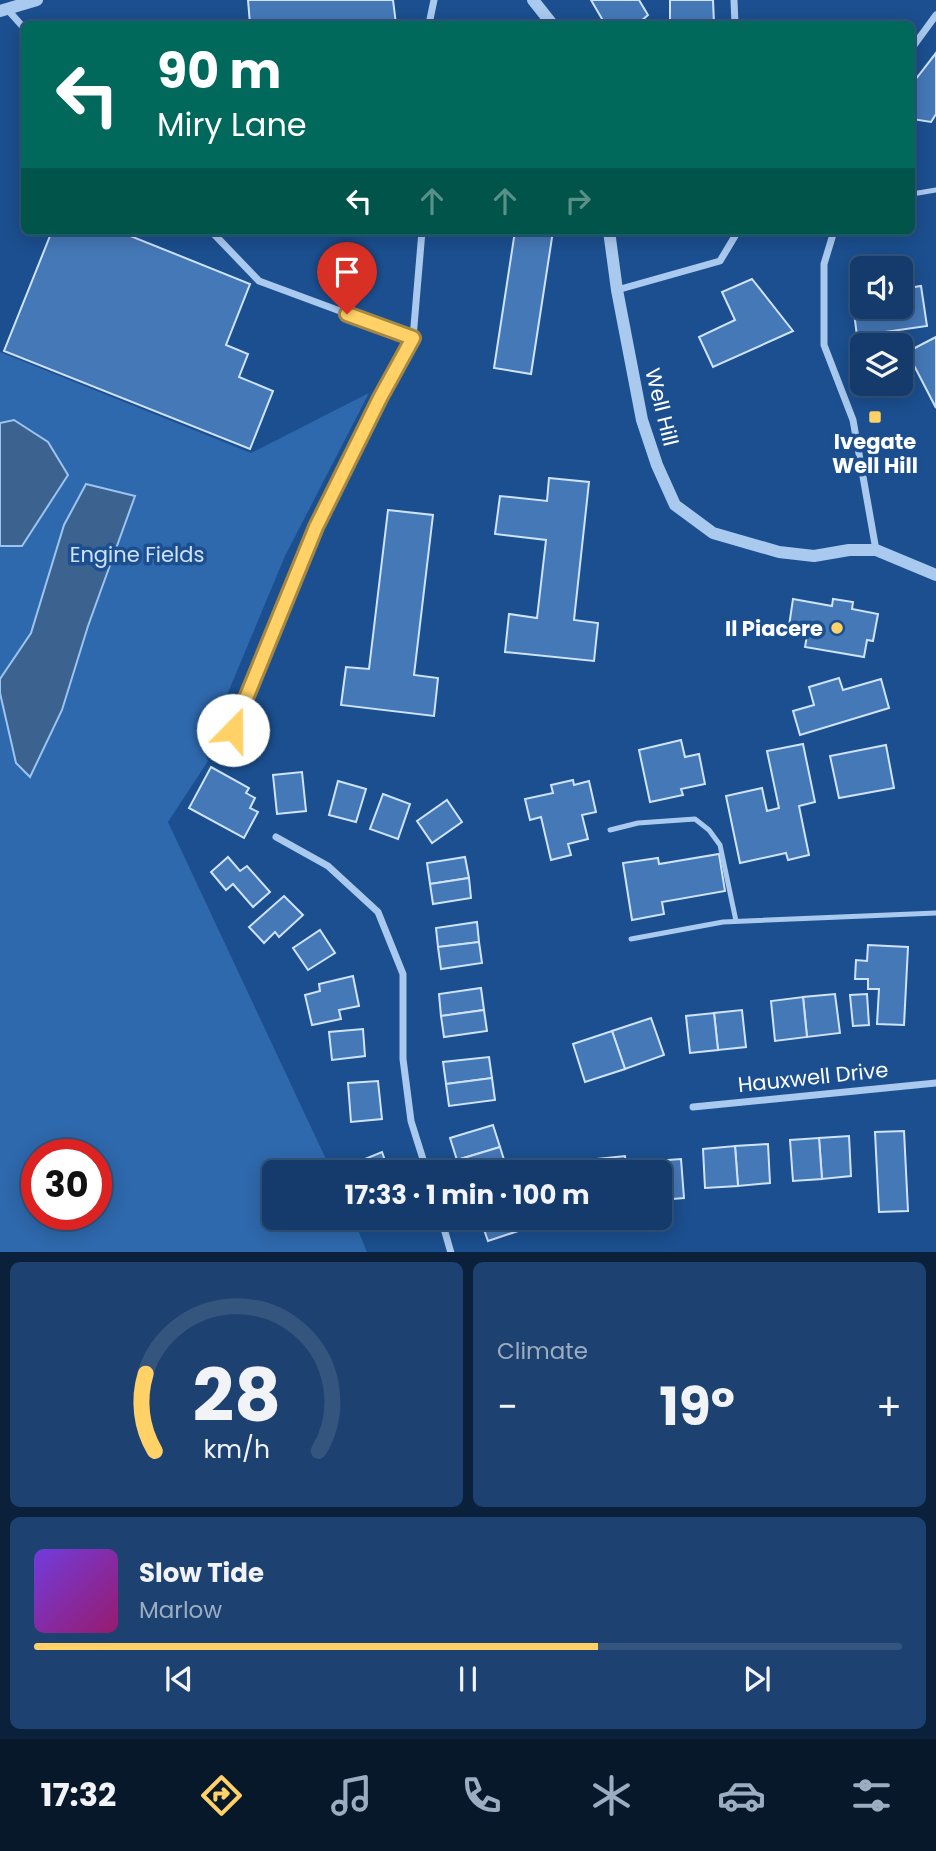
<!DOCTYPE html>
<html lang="en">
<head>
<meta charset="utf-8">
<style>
	:root { --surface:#143b6b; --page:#1d4271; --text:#f1f3f6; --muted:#9dadc1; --line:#33557e; --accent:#ffd166 }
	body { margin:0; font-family:Poppins,sans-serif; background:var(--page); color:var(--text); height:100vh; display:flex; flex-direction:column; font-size:26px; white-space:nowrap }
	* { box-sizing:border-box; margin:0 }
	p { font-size:23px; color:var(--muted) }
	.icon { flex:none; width:38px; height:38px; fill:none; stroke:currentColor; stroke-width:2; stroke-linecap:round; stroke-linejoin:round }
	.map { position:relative; height:1252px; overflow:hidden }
	.side { display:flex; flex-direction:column; gap:10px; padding:10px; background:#0b203b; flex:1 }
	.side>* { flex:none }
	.guide { position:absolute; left:21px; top:21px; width:894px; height:214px; border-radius:10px; box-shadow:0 4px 18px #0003,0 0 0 2px var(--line); background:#00695c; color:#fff; overflow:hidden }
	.controls { position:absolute; left:850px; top:256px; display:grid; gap:14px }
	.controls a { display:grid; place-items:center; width:63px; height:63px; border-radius:10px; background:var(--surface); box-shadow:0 4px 18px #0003,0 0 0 2px var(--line); font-size:35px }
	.speed { position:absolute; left:21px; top:1139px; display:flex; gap:14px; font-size:35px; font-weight:700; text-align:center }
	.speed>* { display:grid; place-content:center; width:91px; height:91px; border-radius:50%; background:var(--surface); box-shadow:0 4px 18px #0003,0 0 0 2px var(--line); line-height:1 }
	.speed .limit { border:10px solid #d22; background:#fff; color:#111 }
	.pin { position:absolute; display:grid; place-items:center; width:60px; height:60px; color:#fff; margin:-72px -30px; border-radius:50% 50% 50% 0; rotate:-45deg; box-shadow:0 0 7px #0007 }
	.pin .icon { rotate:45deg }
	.me { position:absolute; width:77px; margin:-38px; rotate:22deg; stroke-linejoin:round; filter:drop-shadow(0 0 5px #0008) }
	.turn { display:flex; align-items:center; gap:24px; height:147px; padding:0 21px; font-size:32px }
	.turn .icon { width:91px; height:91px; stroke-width:2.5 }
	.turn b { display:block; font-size:49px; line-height:60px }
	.lanes { display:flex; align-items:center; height:66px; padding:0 21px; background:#0003; justify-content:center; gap:35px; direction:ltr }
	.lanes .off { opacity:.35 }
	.big { font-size:52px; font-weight:700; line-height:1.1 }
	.side .tile { flex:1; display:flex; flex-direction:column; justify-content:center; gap:10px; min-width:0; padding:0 24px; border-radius:10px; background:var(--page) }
	.side .dial { align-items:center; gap:0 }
	.dial svg { height:182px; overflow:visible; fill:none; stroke:var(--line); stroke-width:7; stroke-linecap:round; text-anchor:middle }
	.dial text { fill:var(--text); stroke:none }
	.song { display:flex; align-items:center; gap:21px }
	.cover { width:84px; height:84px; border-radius:10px; background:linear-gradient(135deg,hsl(260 70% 55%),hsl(320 70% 35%)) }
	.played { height:7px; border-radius:4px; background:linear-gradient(90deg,var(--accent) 65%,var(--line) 65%) }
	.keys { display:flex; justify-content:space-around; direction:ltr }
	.heat { display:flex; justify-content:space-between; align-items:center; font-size:38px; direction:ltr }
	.side .tiles { flex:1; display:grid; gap:10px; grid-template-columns:1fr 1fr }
	.tile:last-child { grid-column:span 2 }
	.trip { position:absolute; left:262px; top:1160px; width:410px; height:70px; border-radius:10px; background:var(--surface); box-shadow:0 4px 18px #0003,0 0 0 2px var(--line); font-weight:700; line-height:70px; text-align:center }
	.tab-bar { display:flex; height:112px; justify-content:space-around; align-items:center; background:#08182b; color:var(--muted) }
	.tab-bar .icon { width:49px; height:49px }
	.tab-bar .on { color:var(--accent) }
	.tab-bar b { font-size:32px; color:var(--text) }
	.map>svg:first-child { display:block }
	.green { fill:#2e69ad; fill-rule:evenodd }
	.water { fill:#3c6290; stroke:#9cc4f0; stroke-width:2 }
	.building { fill:#4478b7; stroke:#cfe3fa; stroke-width:2 }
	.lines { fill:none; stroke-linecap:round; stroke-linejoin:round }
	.service { stroke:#a9c9ee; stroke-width:5 }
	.minor { stroke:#a9c9ee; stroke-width:7 }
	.tertiary { stroke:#a9c9ee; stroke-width:12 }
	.route-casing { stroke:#a68842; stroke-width:18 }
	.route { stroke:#ffd166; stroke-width:12 }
	.poi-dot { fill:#ffd166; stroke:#1b4f8f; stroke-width:2.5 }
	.labels { text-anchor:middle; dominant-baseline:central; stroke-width:7; stroke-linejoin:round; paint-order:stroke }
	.street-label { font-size:21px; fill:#fff; stroke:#1b4f8f }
	.poi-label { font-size:21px; font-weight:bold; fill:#fff; stroke:#1b4f8f }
	.park-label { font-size:21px; fill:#cfe3fa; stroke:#1b4f8f }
</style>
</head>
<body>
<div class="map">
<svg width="936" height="1253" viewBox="0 0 936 1253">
	<rect width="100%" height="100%" fill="#1b4f8f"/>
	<!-- green -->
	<path class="green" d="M 0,352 L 251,453 L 369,393 L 285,556 L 204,750 L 208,761 L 168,822 L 332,1172 L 275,1172 L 275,1218 L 353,1218 L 367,1252 L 0,1252 ZM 37,1155 L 96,1155 L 96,1214 L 37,1214 Z"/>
	<!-- water -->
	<g class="water">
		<polygon points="14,420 48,442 68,475 22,546 0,546 0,423"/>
		<polygon points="86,484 135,496 88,626 62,710 30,777 16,763 0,693 0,679 31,633 64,525"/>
	</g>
	<!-- building -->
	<g class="building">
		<polygon points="248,0 393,0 396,24 250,24"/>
		<polygon points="591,0 639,0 648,15 640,22 642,24 605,24"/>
		<polygon points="670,0 713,0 714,24 670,24"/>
		<polygon points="936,53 936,114 931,122 912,119 912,84"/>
		<polygon points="52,231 118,231 250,284 226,345 248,354 239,377 273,391 250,449 4,351"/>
		<polygon points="515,231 553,231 531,374 494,368"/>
		<polygon points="752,279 793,331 713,367 699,337 735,320 722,292"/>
		<polygon points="921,286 927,326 857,336 852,296 863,294 863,306 901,306 901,289"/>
		<polygon points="936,337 936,408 907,352"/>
		<polygon points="549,478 589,482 574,620 598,623 594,661 505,652 509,614 537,618 546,540 495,534 500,496 547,501"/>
		<polygon points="388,510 433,515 414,675 438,678 434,716 341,705 346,667 369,669"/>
		<polygon points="793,599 832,606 833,599 853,602 852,609 878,614 873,641 867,640 864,657 805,647 808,630 789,626"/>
		<polygon points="839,678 843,690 881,679 889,708 800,735 793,711 814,705 809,687"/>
		<polygon points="681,740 685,757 699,754 705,784 681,789 683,795 650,802 639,750"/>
		<polygon points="803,744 815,802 799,806 809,855 788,860 786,853 740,863 726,796 762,788 767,811 779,808 767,751"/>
		<polygon points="886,745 894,788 839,798 830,756"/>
		<polygon points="211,767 249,788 246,793 255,798 250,808 258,812 244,838 189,808"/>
		<polygon points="302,772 306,811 277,814 273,775"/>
		<polygon points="573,780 574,785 589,781 596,812 582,815 588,839 568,844 571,855 551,860 541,817 530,820 525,799 553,793 551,785"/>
		<polygon points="338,781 366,789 356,822 329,815"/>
		<polygon points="383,794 410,804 398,839 370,829"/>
		<polygon points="447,800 462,822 432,843 417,821"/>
		<polygon points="719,854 725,891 662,902 664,914 632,920 623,863 658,858 659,864"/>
		<polygon points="228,857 240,871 247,866 270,892 253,907 233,884 226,890 211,872"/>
		<polygon points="465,857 469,878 430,884 427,863"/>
		<polygon points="469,878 471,898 433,904 430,884"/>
		<polygon points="284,896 303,915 279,937 275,932 264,943 249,927"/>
		<polygon points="477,922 479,942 438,947 436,928"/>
		<polygon points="320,930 335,953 308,970 293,948"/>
		<polygon points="479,942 482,963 441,969 438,947"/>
		<polygon points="868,945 908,947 904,1025 877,1024 879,989 868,989 868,979 855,979 856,960 867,961"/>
		<polygon points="353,976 359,1006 339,1010 341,1019 312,1025 305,995 320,991 319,984"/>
		<polygon points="481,988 484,1010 441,1016 439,994"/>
		<polygon points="835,994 840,1033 807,1037 803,997"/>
		<polygon points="867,994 869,1025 853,1026 850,995"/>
		<polygon points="803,997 807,1037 775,1041 771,1001"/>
		<polygon points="484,1010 487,1031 444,1037 441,1016"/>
		<polygon points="742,1010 746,1047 718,1050 714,1013"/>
		<polygon points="714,1013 718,1050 690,1053 686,1016"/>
		<polygon points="651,1018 664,1055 625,1069 612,1031"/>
		<polygon points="363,1029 365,1056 332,1060 329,1032"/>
		<polygon points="612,1031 625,1069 585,1082 573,1044"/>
		<polygon points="489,1057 492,1078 446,1084 443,1062"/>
		<polygon points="492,1078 495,1100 449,1106 446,1084"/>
		<polygon points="378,1081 382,1119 351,1122 348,1083"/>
		<polygon points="493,1125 500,1147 457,1160 450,1138"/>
		<polygon points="904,1131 908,1211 879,1212 875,1132"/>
		<polygon points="849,1136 851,1176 822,1179 819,1138"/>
		<polygon points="819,1138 822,1179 793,1181 790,1140"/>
		<polygon points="768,1144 770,1183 738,1186 735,1146"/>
		<polygon points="735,1146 738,1186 705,1188 703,1149"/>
		<polygon points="500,1147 507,1169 497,1172 461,1172 457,1160"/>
		<polygon points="382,1152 389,1172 365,1172 360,1161"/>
		<polygon points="625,1156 627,1172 579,1172 578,1161"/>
		<polygon points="681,1159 684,1198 660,1200 660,1172 640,1172 639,1162"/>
		<polygon points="490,1218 524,1218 527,1228 488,1241 481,1221"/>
	</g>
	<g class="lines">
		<!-- service -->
		<g class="service">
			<polyline points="912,194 936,190"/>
			<polyline points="610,830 638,823 695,819 709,830 720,845 736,921"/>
			<polyline points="631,939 723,922 936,913"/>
		</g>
		<!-- minor -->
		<g class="minor">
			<polyline points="734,0 735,24"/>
			<polyline points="7,9 24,28"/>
			<polyline points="429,24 434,0"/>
			<polyline points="912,48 936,15"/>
			<polyline points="211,231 259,281 413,338"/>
			<polyline points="834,231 824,264 824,345 853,420 876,550"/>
			<polyline points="617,290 720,261 738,231"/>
			<polyline points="233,730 316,527 380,398 413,338 422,231"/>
			<polyline points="276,837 328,866 378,912 403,974 403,1059 411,1121 427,1172"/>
			<polyline points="693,1107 936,1083"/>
			<polyline points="441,1218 451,1253"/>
		</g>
		<!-- tertiary -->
		<g class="tertiary">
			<polyline points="533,0 552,24"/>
			<polyline points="0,11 37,0"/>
			<polyline points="609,231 617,290 642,420 657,465 675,505 713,533 779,552 814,556 849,550 876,550 936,575"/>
		</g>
	</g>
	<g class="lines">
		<!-- route casing -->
		<g class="route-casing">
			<polyline id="route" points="233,730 316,527 380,398 413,338 347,314"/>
		</g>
		<!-- route -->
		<use href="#route" class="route"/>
	</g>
	<!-- markers -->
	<g class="poi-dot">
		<rect x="868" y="410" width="14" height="14" rx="3.5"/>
		<circle cx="837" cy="628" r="7"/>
	</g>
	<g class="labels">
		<!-- street labels -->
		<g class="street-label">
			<text transform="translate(662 407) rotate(76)">Well Hill</text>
			<text transform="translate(813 1077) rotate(-6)">Hauxwell Drive</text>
		</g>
		<!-- poi labels -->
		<g class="poi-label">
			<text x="875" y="441">Ivegate<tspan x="875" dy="24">Well Hill</tspan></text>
			<text x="823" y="628" text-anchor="end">Il Piacere</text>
		</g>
		<!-- park labels -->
		<g class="park-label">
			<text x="137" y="554">Engine Fields</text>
		</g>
	</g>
</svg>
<div class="controls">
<a><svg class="icon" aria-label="sound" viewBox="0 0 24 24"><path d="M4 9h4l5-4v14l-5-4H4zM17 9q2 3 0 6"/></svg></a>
<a><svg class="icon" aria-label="layers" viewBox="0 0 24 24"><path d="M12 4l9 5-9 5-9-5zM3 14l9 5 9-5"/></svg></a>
</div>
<div class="speed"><div class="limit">30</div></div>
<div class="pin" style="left:347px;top:314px;background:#d93025"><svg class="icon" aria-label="arrive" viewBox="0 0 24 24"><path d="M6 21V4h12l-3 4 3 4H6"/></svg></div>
<svg class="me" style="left:233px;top:730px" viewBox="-20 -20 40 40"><circle r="19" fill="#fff"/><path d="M0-13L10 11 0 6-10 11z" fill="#ffd166"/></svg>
<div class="trip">17:33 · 1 min · 100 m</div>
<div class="guide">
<div class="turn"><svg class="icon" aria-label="left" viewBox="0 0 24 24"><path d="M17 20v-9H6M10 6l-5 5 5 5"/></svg><div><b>90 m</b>Miry Lane</div></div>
<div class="lanes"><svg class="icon" aria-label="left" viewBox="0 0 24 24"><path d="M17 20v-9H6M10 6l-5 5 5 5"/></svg><svg class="icon off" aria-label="ahead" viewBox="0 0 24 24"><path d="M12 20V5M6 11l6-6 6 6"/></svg><svg class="icon off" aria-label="ahead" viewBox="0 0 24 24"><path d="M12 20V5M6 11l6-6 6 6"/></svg><svg class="icon off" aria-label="right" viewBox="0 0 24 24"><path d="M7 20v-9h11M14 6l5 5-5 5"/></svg></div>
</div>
</div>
<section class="side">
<div class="tiles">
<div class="tile dial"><svg viewBox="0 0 100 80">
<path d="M14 69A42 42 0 1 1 86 69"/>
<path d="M14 69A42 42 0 0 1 10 35" stroke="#ffd166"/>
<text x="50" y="56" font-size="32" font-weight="700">28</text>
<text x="50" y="72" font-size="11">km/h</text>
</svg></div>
<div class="tile"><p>Climate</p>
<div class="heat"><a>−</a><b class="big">19°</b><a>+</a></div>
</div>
<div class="tile">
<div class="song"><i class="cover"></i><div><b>Slow Tide</b><p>Marlow</p></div></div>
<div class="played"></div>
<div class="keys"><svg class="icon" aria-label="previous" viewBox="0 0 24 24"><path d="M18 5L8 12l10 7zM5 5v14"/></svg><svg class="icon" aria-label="pause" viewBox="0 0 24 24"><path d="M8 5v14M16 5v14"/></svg><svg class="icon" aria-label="next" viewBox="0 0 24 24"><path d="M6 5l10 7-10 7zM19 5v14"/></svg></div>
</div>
</div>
</section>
<nav class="tab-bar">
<b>17:32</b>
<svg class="icon on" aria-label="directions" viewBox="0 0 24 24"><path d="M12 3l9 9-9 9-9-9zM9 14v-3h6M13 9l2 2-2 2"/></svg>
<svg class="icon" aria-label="music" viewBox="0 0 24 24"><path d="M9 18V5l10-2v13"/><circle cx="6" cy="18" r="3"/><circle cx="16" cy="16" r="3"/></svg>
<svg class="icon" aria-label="phone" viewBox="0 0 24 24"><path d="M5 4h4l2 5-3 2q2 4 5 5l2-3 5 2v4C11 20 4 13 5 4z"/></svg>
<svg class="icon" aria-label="climate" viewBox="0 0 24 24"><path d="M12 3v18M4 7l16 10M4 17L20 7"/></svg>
<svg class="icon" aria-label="car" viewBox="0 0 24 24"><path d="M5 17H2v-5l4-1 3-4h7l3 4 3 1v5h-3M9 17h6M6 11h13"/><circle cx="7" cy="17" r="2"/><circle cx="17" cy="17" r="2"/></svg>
<svg class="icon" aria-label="filters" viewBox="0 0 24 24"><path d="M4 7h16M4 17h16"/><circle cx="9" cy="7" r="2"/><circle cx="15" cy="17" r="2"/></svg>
</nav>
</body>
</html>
